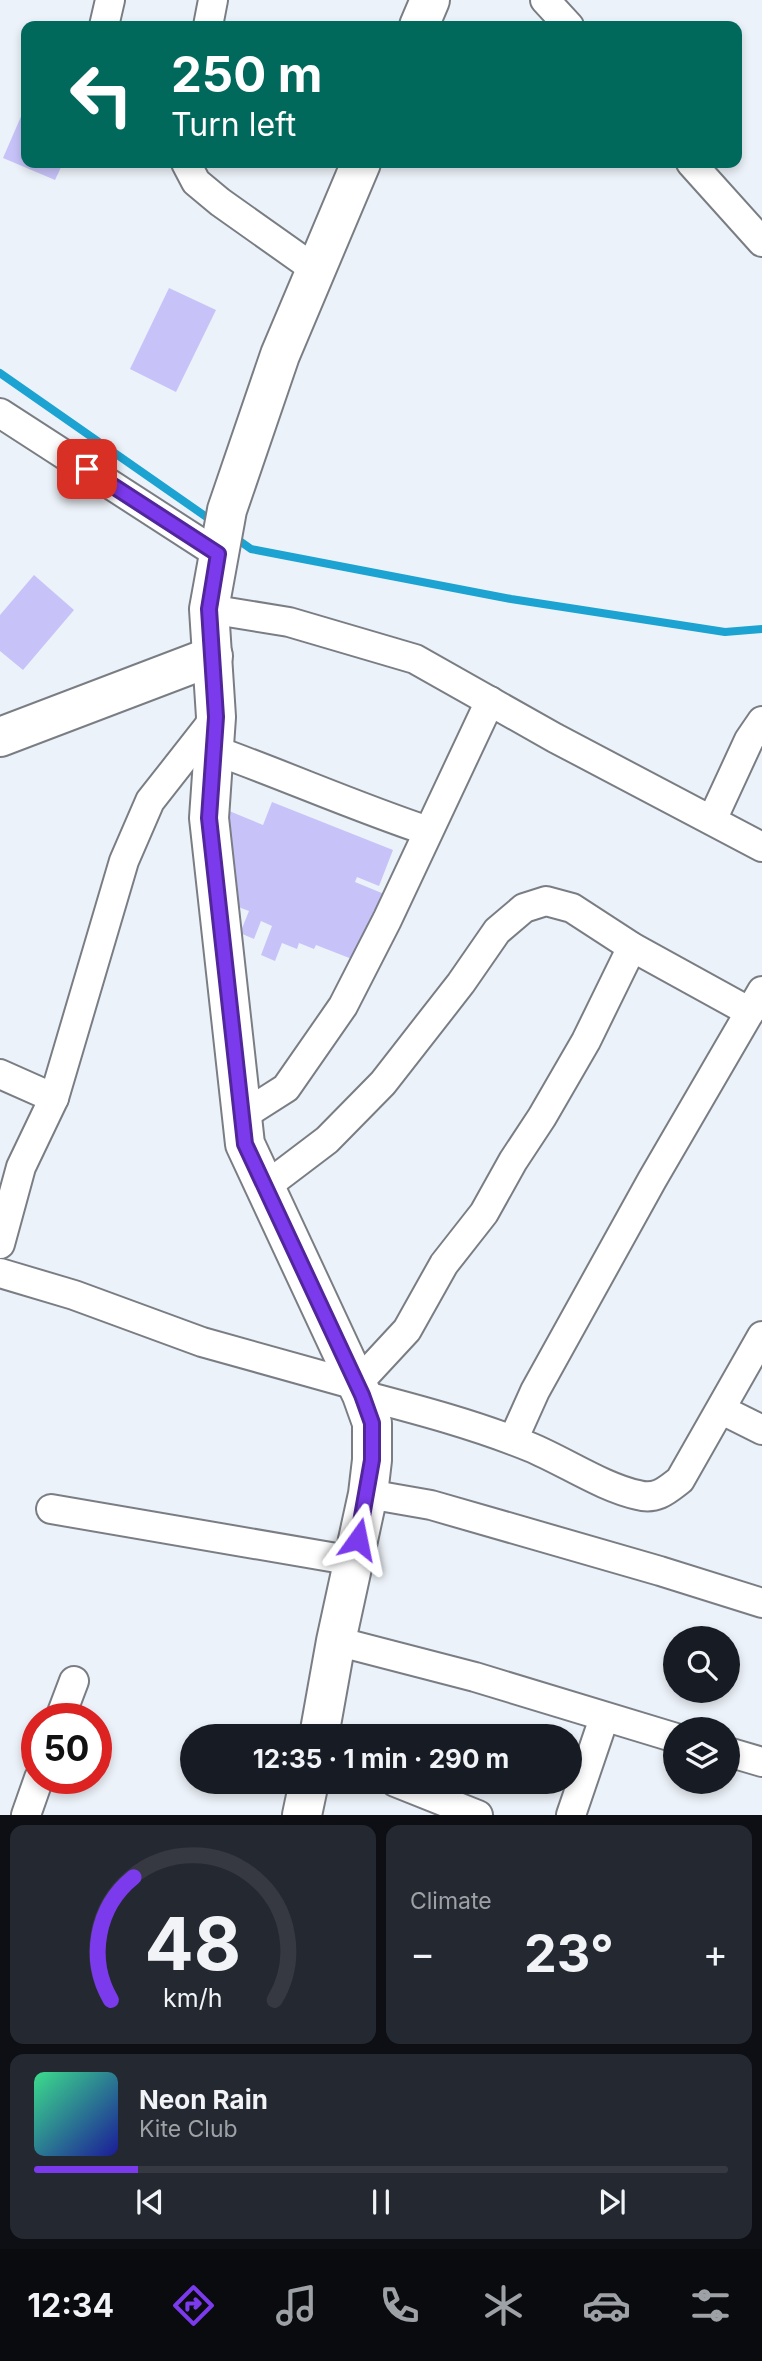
<!DOCTYPE html>
<html lang="en">
<head>
<meta charset="utf-8">
<style>
	:root { --surface:#171b24; --page:#242831; --text:#f1f3f6; --muted:#9ea1a6; --line:#363941; --accent:#7c3aed }
	body { margin:0; font-family:Inter,sans-serif; background:var(--page); color:var(--text); height:100vh; display:flex; flex-direction:column; font-size:26px; white-space:nowrap }
	* { box-sizing:border-box; margin:0 }
	p { font-size:23px; color:var(--muted) }
	.icon { flex:none; width:38px; height:38px; fill:none; stroke:currentColor; stroke-width:2; stroke-linecap:round; stroke-linejoin:round }
	.map { position:relative; height:1815px; overflow:hidden }
	.side { display:flex; flex-direction:column; gap:10px; padding:10px; background:#0d0f14; flex:1 }
	.side>* { flex:none }
	.guide { position:absolute; left:21px; top:21px; width:721px; height:147px; border-radius:14px; box-shadow:0 4px 10px #0003; background:#00695c; color:#fff; overflow:hidden }
	.controls { position:absolute; left:663px; top:1626px; display:grid; gap:14px }
	.controls a { display:grid; place-items:center; width:77px; height:77px; border-radius:50%; background:var(--surface); box-shadow:0 4px 10px #0003; font-size:35px }
	.speed { position:absolute; left:21px; top:1703px; display:flex; gap:14px; font-size:35px; font-weight:700; text-align:center }
	.speed>* { display:grid; place-content:center; width:91px; height:91px; border-radius:50%; background:var(--surface); box-shadow:0 4px 10px #0003; line-height:1 }
	.speed .limit { border:10px solid #d22; background:#fff; color:#111 }
	.pin { position:absolute; display:grid; place-items:center; width:60px; height:60px; color:#fff; margin:-30px; border-radius:14px; box-shadow:0 4px 10px #0006 }
	.me { position:absolute; width:77px; margin:-38px; rotate:12deg; stroke-linejoin:round; filter:drop-shadow(0 0 5px #0008) }
	.turn { display:flex; align-items:center; gap:24px; height:147px; padding:0 35px; font-size:32px }
	.turn .icon { width:91px; height:91px; stroke-width:2.5 }
	.turn b { display:block; font-size:49px; line-height:60px }
	.big { font-size:52px; font-weight:700; line-height:1.1 }
	.side .card { flex:1; display:flex; flex-direction:column; justify-content:center; gap:10px; min-width:0; padding:0 24px; border-radius:14px; background:var(--page) }
	.side .dial { align-items:center; gap:0 }
	.dial svg { height:182px; overflow:visible; fill:none; stroke:var(--line); stroke-width:7; stroke-linecap:round; text-anchor:middle }
	.dial text { fill:var(--text); stroke:none }
	.song { display:flex; align-items:center; gap:21px }
	.cover { width:84px; height:84px; border-radius:10px; background:linear-gradient(135deg,hsl(150 70% 55%),hsl(240 70% 35%)) }
	.played { height:7px; border-radius:4px; background:linear-gradient(90deg,var(--accent) 15%,var(--line) 15%) }
	.keys { display:flex; justify-content:space-around; direction:ltr }
	.heat { display:flex; justify-content:space-between; align-items:center; font-size:38px; direction:ltr }
	.side .tiles { flex:1; display:grid; gap:10px; grid-template-columns:1fr 1fr }
	.card:last-child { grid-column:span 2 }
	.trip { position:absolute; left:180px; top:1724px; width:402px; height:70px; border-radius:35px; background:var(--surface); box-shadow:0 4px 10px #0003; font-weight:700; line-height:70px; text-align:center }
	.menu { display:flex; height:112px; justify-content:space-around; align-items:center; background:#090b0e; color:var(--muted) }
	.menu .icon { width:49px; height:49px }
	.menu .current { color:var(--accent) }
	.menu b { font-size:32px; color:var(--text) }
	.map>svg:first-child { display:block }
	.lines { fill:none; stroke-linecap:round; stroke-linejoin:round }
	.stream { stroke:#1ca3d1; stroke-width:8 }
	.building { fill:#c7c3f9 }
	.street-casing { stroke:#7a7e84; stroke-width:32 }
	.secondary-casing { stroke:#7a7e84; stroke-width:42 }
	.street { stroke:#fff; stroke-width:28 }
	.secondary { stroke:#fff; stroke-width:38 }
	.route-casing { stroke:#51269a; stroke-width:18 }
	.route { stroke:#7c3aed; stroke-width:12 }
</style>
</head>
<body>
<div class="map">
<svg width="762" height="1815" viewBox="0 0 762 1815">
	<rect width="100%" height="100%" fill="#ecf2f9"/>
	<g class="lines">
		<!-- stream -->
		<g class="stream">
			<polyline points="0,373 215,523"/>
			<polyline points="234,537 251,549 511,599 725,632 762,629"/>
		</g>
	</g>
	<!-- building -->
	<g class="building">
		<polygon points="26,105 26,163 63,163 55,180 3,158"/>
		<polygon points="169,288 216,310 176,392 130,369"/>
		<polygon points="34,575 74,610 23,670 0,651 0,615"/>
		<polygon points="272,802 393,850 379,886 357,877 355,882 389,896 382,913 374,910 357,961 316,945 314,949 299,943 297,949 282,943 275,961 261,955 272,926 261,921 254,939 240,933 249,911 230,904 217,806 263,825"/>
	</g>
	<g class="lines">
		<!-- street casing -->
		<g class="street-casing">
			<g id="street">
				<polyline points="545,0 569,26"/>
				<polyline points="104,26 110,0"/>
				<polyline points="208,26 213,0"/>
				<polyline points="186,163 196,182 220,202 316,270"/>
				<polyline points="691,163 762,242"/>
				<polyline points="0,413 218,554"/>
				<polyline points="209,609 289,622 415,659 555,738 762,847"/>
				<path d="M 214,750 C 286,776 356,807 428,831"/>
				<polyline points="712,820 749,740 762,721"/>
				<polyline points="0,1074 54,1098 21,1167 0,1244"/>
				<polyline points="54,1098 124,861 150,801 216,717"/>
				<polyline points="242,1116 286,1088 343,1006 387,920 490,701"/>
				<polyline points="265,1187 327,1140 383,1083 461,983 497,931 524,908 546,901 572,908 632,947 750,1012"/>
				<polyline points="0,1273 74,1295 202,1342 356,1385 407,1330 444,1264 484,1213 513,1161 542,1117 586,1041 632,947"/>
				<path d="M 362,1395 C 419,1410 476,1425 530,1447 C 564,1461 604,1488 638,1495 C 656,1500 666,1491 680,1480 L 762,1336"/>
				<polyline points="722,1410 762,1430"/>
				<polyline points="513,1440 535,1391 652,1180 762,991"/>
				<polyline points="368,1494 431,1505 660,1571 762,1603"/>
				<polyline points="51,1509 354,1561"/>
				<polyline points="336,1641 475,1677 676,1738"/>
				<polyline points="60,1718 74,1681"/>
				<polyline points="728,1752 762,1762"/>
				<polyline points="395,1782 478,1815"/>
				<polyline points="26,1815 39,1778"/>
				<polyline points="571,1815 604,1718"/>
			</g>
		</g>
		<!-- secondary casing -->
		<g class="secondary-casing">
			<g id="secondary">
				<polyline points="419,26 430,0"/>
				<polyline points="0,737 213,656"/>
				<polyline points="319,1736 336,1641 368,1494 372,1460 372,1423 362,1395 245,1144 209,818 216,717 209,609 227,510 280,355 361,163"/>
				<polyline points="302,1815 309,1782"/>
			</g>
		</g>
		<!-- street -->
		<use href="#street" class="street"/>
		<!-- secondary -->
		<use href="#secondary" class="secondary"/>
	</g>
	<g class="lines">
		<!-- route casing -->
		<g class="route-casing">
			<polyline id="route" points="87,469 218,554 209,609 216,717 209,818 245,1144 362,1395 372,1423 372,1460 358,1539"/>
		</g>
		<!-- route -->
		<use href="#route" class="route"/>
	</g>
</svg>
<div class="controls">
<a><svg class="icon" aria-label="search" viewBox="0 0 24 24"><circle cx="10" cy="10" r="6"/><path d="M15 15l6 6"/></svg></a>
<a><svg class="icon" aria-label="layers" viewBox="0 0 24 24"><path d="M12 4l9 5-9 5-9-5zM3 14l9 5 9-5"/></svg></a>
</div>
<div class="speed"><div class="limit">50</div></div>
<div class="pin" style="left:87px;top:469px;background:#d93025"><svg class="icon" aria-label="arrive" viewBox="0 0 24 24"><path d="M6 21V4h12l-3 4 3 4H6"/></svg></div>
<svg class="me" style="left:358px;top:1539px" viewBox="-20 -20 40 40"><path d="M0-17L14 15 0 8-14 15z" fill="#7c3aed" stroke="#fff" stroke-width="4"/></svg>
<div class="trip">12:35 · 1 min · 290 m</div>
<div class="guide">
<div class="turn"><svg class="icon" aria-label="left" viewBox="0 0 24 24"><path d="M17 20v-9H6M10 6l-5 5 5 5"/></svg><div><b>250 m</b>Turn left</div></div>
</div>
</div>
<section class="side">
<div class="tiles">
<div class="card dial"><svg viewBox="0 0 100 80">
<path d="M14 69A42 42 0 1 1 86 69"/>
<path d="M14 69A42 42 0 0 1 24 15" stroke="#7c3aed"/>
<text x="50" y="56" font-size="32" font-weight="700">48</text>
<text x="50" y="72" font-size="11">km/h</text>
</svg></div>
<div class="card"><p>Climate</p>
<div class="heat"><a>−</a><b class="big">23°</b><a>+</a></div>
</div>
<div class="card">
<div class="song"><i class="cover"></i><div><b>Neon Rain</b><p>Kite Club</p></div></div>
<div class="played"></div>
<div class="keys"><svg class="icon" aria-label="previous" viewBox="0 0 24 24"><path d="M18 5L8 12l10 7zM5 5v14"/></svg><svg class="icon" aria-label="pause" viewBox="0 0 24 24"><path d="M8 5v14M16 5v14"/></svg><svg class="icon" aria-label="next" viewBox="0 0 24 24"><path d="M6 5l10 7-10 7zM19 5v14"/></svg></div>
</div>
</div>
</section>
<nav class="menu">
<b>12:34</b>
<svg class="icon current" aria-label="directions" viewBox="0 0 24 24"><path d="M12 3l9 9-9 9-9-9zM9 14v-3h6M13 9l2 2-2 2"/></svg>
<svg class="icon" aria-label="music" viewBox="0 0 24 24"><path d="M9 18V5l10-2v13"/><circle cx="6" cy="18" r="3"/><circle cx="16" cy="16" r="3"/></svg>
<svg class="icon" aria-label="phone" viewBox="0 0 24 24"><path d="M5 4h4l2 5-3 2q2 4 5 5l2-3 5 2v4C11 20 4 13 5 4z"/></svg>
<svg class="icon" aria-label="climate" viewBox="0 0 24 24"><path d="M12 3v18M4 7l16 10M4 17L20 7"/></svg>
<svg class="icon" aria-label="car" viewBox="0 0 24 24"><path d="M5 17H2v-5l4-1 3-4h7l3 4 3 1v5h-3M9 17h6M6 11h13"/><circle cx="7" cy="17" r="2"/><circle cx="17" cy="17" r="2"/></svg>
<svg class="icon" aria-label="filters" viewBox="0 0 24 24"><path d="M4 7h16M4 17h16"/><circle cx="9" cy="7" r="2"/><circle cx="15" cy="17" r="2"/></svg>
</nav>
</body>
</html>
